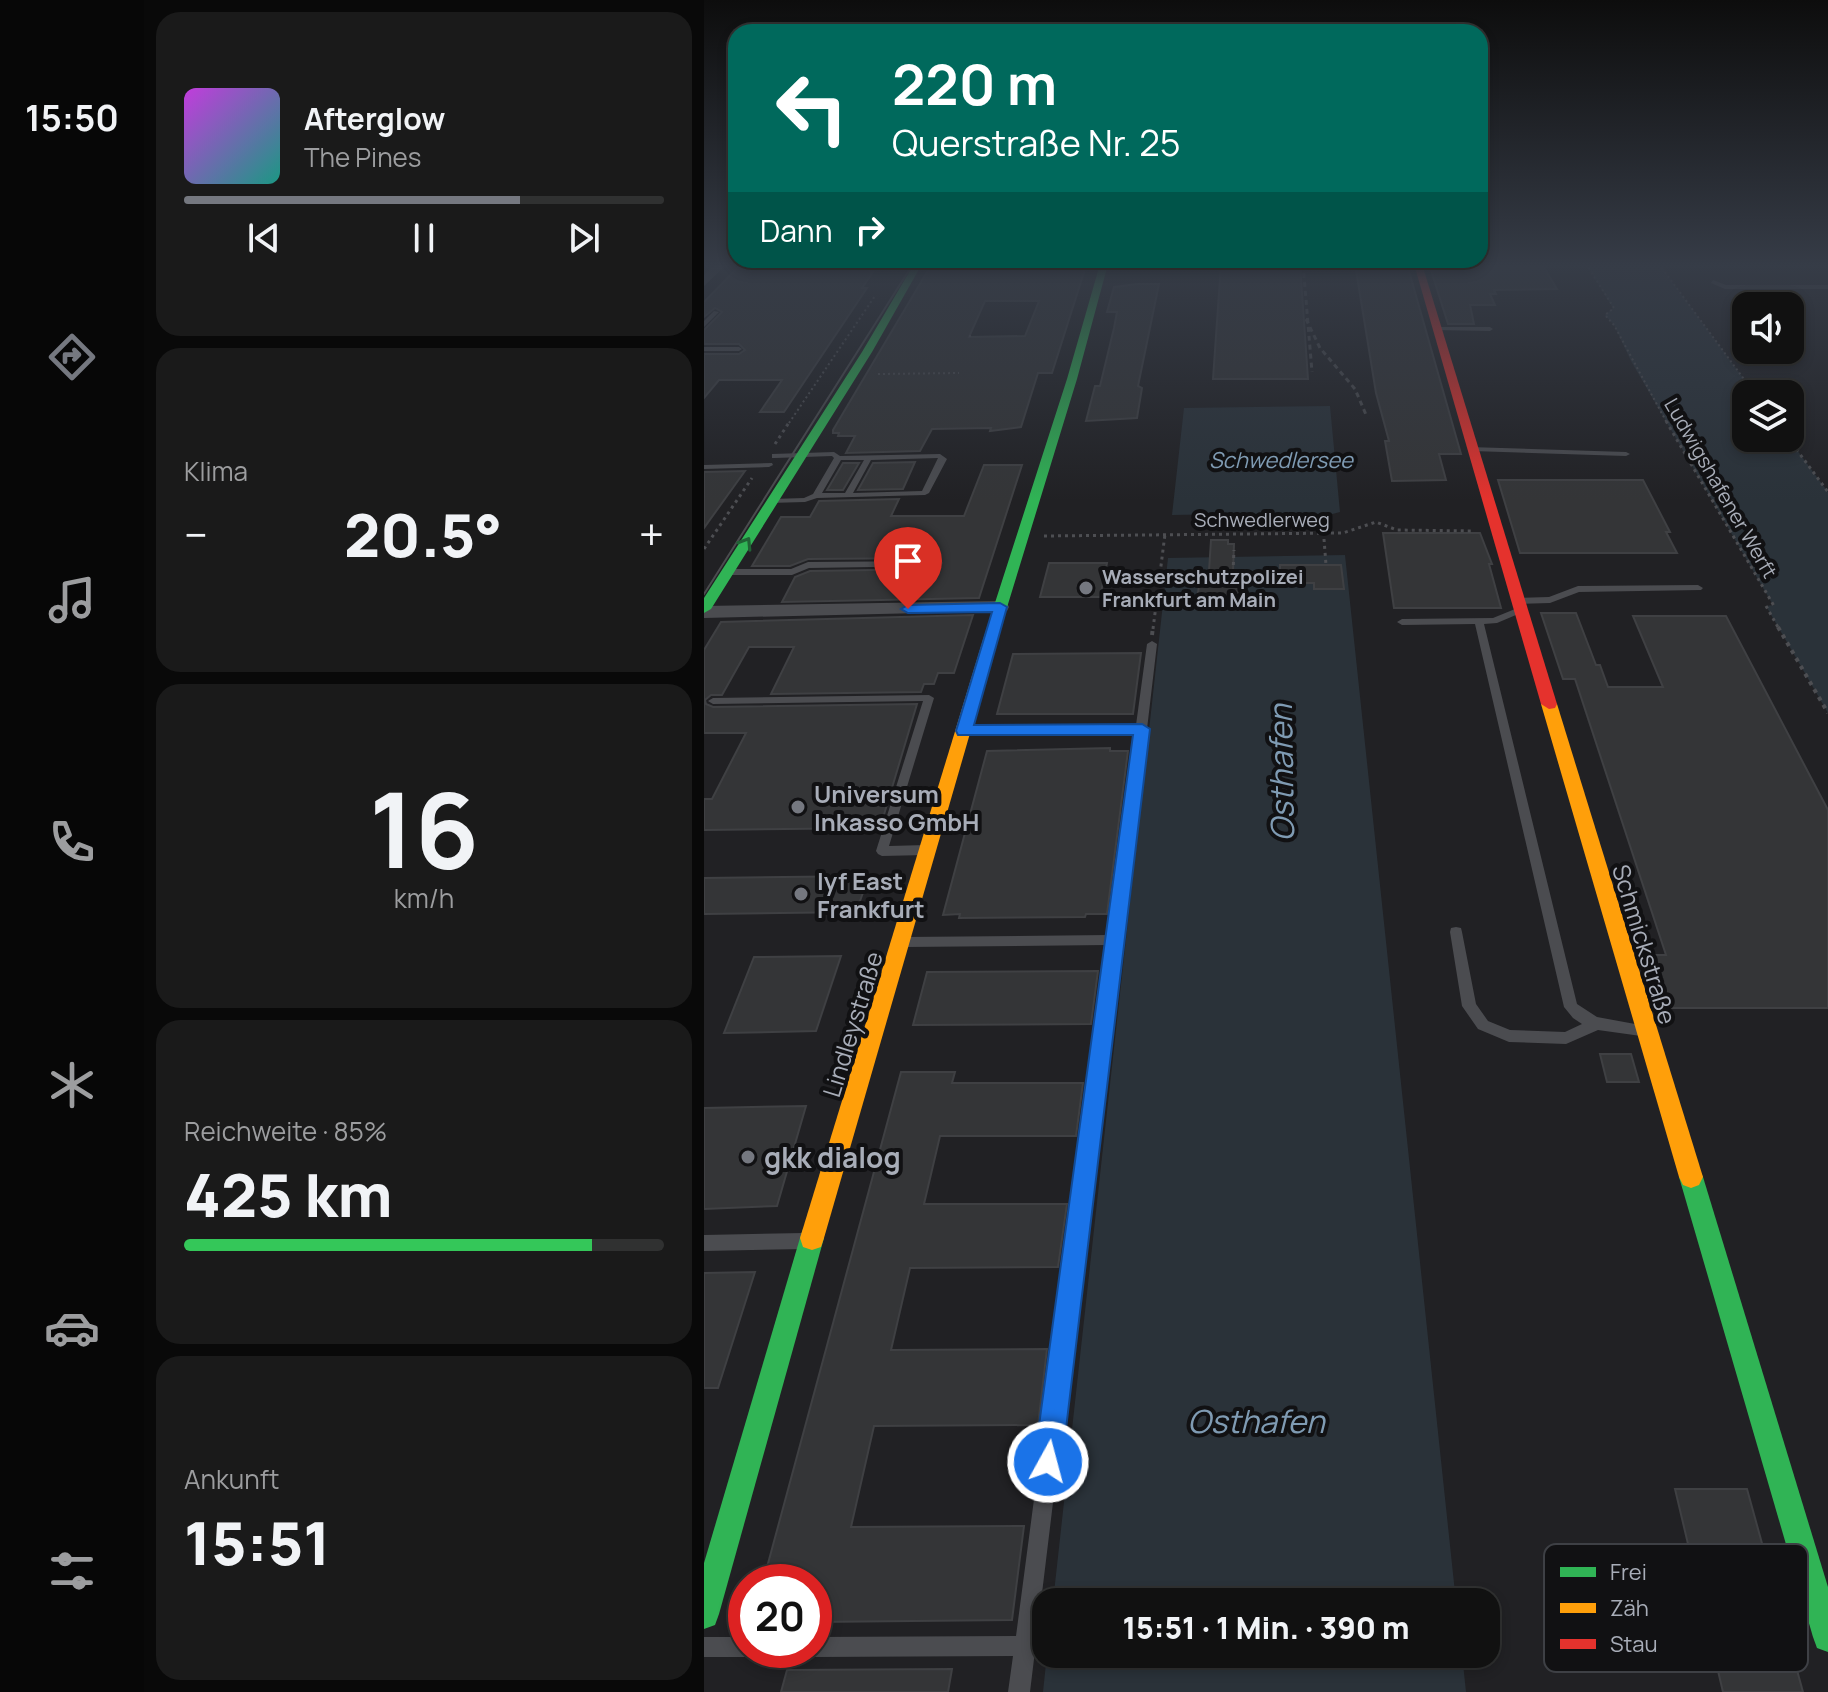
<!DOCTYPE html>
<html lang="de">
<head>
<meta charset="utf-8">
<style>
	:root { --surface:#111; --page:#1a1a1a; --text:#f1f3f6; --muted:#9c9d9f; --line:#303131; --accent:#757880 }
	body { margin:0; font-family:Manrope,sans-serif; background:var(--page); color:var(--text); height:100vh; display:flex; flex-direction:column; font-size:30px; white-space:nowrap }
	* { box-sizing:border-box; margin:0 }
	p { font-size:26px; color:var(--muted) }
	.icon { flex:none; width:44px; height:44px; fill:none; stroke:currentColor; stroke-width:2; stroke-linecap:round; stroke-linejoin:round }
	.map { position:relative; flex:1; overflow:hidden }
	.panel { display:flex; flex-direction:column; gap:12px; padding:12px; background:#090909; width:560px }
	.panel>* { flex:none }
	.banner { position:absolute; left:24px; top:24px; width:760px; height:244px; border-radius:24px; box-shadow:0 4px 12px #0003,0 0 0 2px var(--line); background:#00695c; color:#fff; overflow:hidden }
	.tools { position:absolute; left:1028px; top:292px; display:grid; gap:16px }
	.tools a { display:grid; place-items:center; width:72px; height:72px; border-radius:16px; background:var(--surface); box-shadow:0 4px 12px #0003,0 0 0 2px var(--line); font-size:40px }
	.speed { position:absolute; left:24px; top:1564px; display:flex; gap:16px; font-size:40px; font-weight:700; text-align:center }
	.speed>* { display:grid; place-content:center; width:104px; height:104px; border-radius:50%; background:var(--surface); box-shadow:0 4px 12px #0003,0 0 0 2px var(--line); line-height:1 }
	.speed .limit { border:12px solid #d22; background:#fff; color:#111 }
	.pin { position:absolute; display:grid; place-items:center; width:68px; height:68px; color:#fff; margin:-82px -34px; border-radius:50% 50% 50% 0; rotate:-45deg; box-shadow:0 0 8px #0007 }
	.pin .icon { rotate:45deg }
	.me { position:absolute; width:88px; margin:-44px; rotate:7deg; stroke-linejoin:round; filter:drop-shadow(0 0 6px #0008) }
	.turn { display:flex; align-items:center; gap:28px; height:168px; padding:0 32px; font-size:36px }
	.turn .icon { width:104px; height:104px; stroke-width:2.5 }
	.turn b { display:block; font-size:56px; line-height:68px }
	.then { display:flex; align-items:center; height:76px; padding:0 32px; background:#0003; gap:16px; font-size:30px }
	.big { font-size:60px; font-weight:800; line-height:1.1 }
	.panel .tile { flex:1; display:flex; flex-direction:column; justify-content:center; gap:12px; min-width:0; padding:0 28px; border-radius:24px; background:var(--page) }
	.panel .dial { align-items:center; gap:0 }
	.dial b { font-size:104px; line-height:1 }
	.song { display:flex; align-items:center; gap:24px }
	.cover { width:96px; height:96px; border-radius:12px; background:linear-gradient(135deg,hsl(290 70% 55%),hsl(170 70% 35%)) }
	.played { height:8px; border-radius:4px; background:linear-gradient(90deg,var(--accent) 70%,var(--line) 70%) }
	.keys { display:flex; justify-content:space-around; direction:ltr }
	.heat { display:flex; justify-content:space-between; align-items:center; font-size:44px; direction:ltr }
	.charge { height:12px; border-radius:6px; background:linear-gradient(90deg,#34c759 85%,var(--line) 0) }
	.trip { position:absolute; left:328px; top:1588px; width:468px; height:80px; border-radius:24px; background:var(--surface); box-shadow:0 4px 12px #0003,0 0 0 2px var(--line); font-weight:800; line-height:80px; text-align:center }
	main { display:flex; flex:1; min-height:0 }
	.tab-bar { display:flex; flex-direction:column; width:144px; justify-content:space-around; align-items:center; background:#070707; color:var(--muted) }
	.tab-bar .icon { width:56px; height:56px }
	.tab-bar .selected { color:var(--accent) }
	.tab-bar b { font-size:36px; color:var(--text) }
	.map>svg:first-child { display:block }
	.built { fill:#212124; fill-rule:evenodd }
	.water { fill:#2a3239 }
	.building { fill:#343537; stroke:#3f4043; stroke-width:2; fill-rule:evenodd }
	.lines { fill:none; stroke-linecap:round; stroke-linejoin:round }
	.path-far2 { stroke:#4d4e52; stroke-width:2; stroke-dasharray:2 3; stroke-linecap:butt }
	.path-far1 { stroke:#4d4e52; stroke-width:3; stroke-dasharray:3 4; stroke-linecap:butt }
	.path { stroke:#4d4e52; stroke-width:4; stroke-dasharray:4 5; stroke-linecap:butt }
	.lane { fill:#4b4c50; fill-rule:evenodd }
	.street { fill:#4b4c50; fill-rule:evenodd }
	.fast { fill:#30b455; fill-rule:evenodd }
	.slow { fill:#ff9f0a; fill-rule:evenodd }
	.jam { fill:#e5322d; fill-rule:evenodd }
	.tram { stroke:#4b4c4f; stroke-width:2 }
	.rail { stroke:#4b4c4f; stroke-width:3; stroke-dasharray:5 4; stroke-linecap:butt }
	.oneway { stroke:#206234 }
	.route { fill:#1a73e8; stroke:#114b97; stroke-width:2 }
	.poi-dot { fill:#757880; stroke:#111113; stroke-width:3 }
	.labels { text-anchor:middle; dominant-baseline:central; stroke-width:8; stroke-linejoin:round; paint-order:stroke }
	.far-street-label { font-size:20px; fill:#a8adb8; stroke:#111113 }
	.far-poi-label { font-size:20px; font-weight:bold; fill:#a8adb8; stroke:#111113; text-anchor:start }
	.far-water-label { font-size:22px; font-style:italic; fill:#7f9bb3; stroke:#111113 }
	.poi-label { font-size:24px; font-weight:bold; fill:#a8adb8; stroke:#111113; text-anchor:start }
	.street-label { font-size:24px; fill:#a8adb8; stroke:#111113 }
	.near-poi-label { font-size:28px; font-weight:bold; fill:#a8adb8; stroke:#111113; text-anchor:start }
	.near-water-label { font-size:32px; font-style:italic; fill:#7f9bb3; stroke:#111113 }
	.key { fill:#111113; stroke:#3e4045; stroke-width:2 }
	.key-label { font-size:22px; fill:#a8adb8 }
</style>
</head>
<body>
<main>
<nav class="tab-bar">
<b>15:50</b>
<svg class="icon selected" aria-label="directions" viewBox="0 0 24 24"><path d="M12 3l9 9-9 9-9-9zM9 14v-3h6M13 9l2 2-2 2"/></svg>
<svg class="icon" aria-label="music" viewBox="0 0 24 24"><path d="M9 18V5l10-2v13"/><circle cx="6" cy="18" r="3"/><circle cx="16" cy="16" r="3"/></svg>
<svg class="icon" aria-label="phone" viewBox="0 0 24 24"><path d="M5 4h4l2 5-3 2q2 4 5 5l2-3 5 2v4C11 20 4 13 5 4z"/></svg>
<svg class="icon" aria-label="climate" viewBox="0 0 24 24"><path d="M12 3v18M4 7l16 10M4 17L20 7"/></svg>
<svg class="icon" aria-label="car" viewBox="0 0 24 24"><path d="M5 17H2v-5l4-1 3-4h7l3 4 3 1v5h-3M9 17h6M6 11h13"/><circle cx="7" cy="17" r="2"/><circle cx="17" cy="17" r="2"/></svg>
<svg class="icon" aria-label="filters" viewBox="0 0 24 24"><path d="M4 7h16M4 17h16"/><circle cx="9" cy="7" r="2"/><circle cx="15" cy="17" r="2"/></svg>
</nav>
<section class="panel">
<div class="tile">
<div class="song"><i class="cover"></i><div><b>Afterglow</b><p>The Pines</p></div></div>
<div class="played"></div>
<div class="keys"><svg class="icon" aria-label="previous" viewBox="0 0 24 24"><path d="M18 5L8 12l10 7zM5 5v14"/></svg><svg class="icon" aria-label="pause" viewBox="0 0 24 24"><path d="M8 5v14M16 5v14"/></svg><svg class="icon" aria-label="next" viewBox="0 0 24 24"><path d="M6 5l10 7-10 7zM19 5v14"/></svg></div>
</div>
<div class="tile"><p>Klima</p>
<div class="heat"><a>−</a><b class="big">20.5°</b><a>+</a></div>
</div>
<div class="tile dial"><b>16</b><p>km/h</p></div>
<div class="tile"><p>Reichweite · 85%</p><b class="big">425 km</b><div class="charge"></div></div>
<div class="tile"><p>Ankunft</p><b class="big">15:51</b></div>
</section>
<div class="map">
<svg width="1124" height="1692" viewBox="0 0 1124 1692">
	<rect width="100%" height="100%" fill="#171717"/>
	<!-- built -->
	<path class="built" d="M 7,264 L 1124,264 L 1124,1692 L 0,1692 L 0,272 ZM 1042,306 L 1086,306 L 1086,350 L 1042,350 ZM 1042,394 L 1086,394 L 1086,438 L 1042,438 ZM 42,1582 L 110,1582 L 110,1650 L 42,1650 ZM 342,1602 L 782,1602 L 782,1654 L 342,1654 Z"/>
	<!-- water -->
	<g class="water">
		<polygon points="882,264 955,264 1051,394 1042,394 1042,438 1084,438 1124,492 1124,713 1062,606 1069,605 927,361 910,325 901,315 909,308"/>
		<path d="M 626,406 L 636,512 C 603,522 570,514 537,514 C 514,513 491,515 468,515 L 480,408 Z"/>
		<polygon points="641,555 752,1602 349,1602 464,558"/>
		<polygon points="343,1654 758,1654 762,1692 339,1692"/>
	</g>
	<!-- building -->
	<g class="building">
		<polygon points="96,264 93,268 165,267 163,270 169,272 158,288 163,288 80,412 56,412 78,380 15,380 0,398 0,354 35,354 41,350 35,344 0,344 0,330 18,312 11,308 0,317 0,302 36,265"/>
		<polygon points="517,264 596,264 604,379 509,379"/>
		<polygon points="651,264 703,264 757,454 735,454 742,480 688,481 681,441 685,441 672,393"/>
		<polygon points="725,264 838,264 853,289 790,290 792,294 786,294 791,305 766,305 770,324 744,324"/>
		<path d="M 382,266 L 348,373 L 334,373 L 317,427 L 286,431 L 287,428 L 228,429 L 216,451 L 142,453 L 151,436 L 134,436 L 135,433 L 129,433 L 129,430 L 226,267 ZM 281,301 L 335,301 L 321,336 L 265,337 Z"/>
		<polygon points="434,284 455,284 434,386 438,388 433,418 382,421 391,386 396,386 410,328 413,312 403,312 410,287"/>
		<polygon points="211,462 199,489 154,490 169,463"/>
		<polygon points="139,463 155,463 139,490 123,490"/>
		<polygon points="280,465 318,465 275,598 78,602 91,577 106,571 234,569 238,563 231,558 104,559 86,566 48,566 77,517 106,517 115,501 195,499 187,516 260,516"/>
		<polygon points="41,471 0,528 0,472"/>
		<polygon points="794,480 939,480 966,532 962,532 973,553 816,553"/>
		<polygon points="679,533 776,533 788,564 785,564 797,608 690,608"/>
		<polygon points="507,540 524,540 524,544 530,544 529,572 539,572 536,608 492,607 497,571 505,571"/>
		<polygon points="345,563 403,563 396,597 336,597"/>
		<polygon points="576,565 637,565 640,589 610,589 610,583 576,583"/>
		<polygon points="837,613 872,613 892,665 896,665 904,687 959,687 929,616 1022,616 1124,810 1124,1008 962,1008 945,955 962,955 871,679 859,679"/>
		<polygon points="269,615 250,673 234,673 230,684 220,684 217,692 67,694 90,647 45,647 18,695 7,695 1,700 2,704 9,707 213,704 176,828 0,830 0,799 8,799 42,733 0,733 0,650 17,622"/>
		<polygon points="437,653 429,714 293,714 309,654"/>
		<polygon points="406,748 406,751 424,751 403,914 382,914 381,917 255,918 256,914 239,915 283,751"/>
		<polygon points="165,876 152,912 0,914 0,878"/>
		<polygon points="137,956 112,1031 20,1033 50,957"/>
		<polygon points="394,971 387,1024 209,1025 223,972"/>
		<polygon points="896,1054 927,1054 935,1082 903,1082"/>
		<polygon points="197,1072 251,1072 248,1083 379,1083 372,1136 236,1136 220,1204 363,1204 354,1267 206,1268 187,1350 343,1349 334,1425 170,1426 147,1527 320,1526 308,1620 110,1622 110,1582 59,1582"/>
		<polygon points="102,1106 73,1206 0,1209 0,1108"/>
		<polygon points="51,1272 14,1388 0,1388 0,1273"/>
		<polygon points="971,1489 1043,1489 1099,1692 1019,1692"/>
		<polygon points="248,1669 244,1692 77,1692 83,1670"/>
	</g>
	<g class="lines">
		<!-- path-far2 -->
		<g class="path-far2">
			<polyline points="882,264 910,308 901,315 910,325 963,423"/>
			<polyline points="955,264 1051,394"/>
			<polyline points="265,336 269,336"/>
			<polyline points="174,374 255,373"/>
			<polyline points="85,423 171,296"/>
		</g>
		<!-- path-far1 -->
		<g class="path-far1">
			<polyline points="962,421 1070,606"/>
			<polyline points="1084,438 1124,492"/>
			<polyline points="71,444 86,421"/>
			<polyline points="340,536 639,533 672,522 693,530 770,531"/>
			<polyline points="620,539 622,565"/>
			<polyline points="0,549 48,478"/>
			<polyline points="529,572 530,550"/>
			<polyline points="1062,606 1075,629"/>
			<polyline points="449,629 461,534"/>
		</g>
		<!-- path -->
		<g class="path">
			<polyline points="1074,627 1124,713"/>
			<polyline points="448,635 449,627"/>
		</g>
		<!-- lane -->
		<g class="lane">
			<polygon points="1009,280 1022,285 1124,285 1124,289 1021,289 1007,283"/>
			<polygon points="10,311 15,312 0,327 0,321"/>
			<polygon points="733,327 786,327 789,329 786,331 731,330 731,328"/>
			<polygon points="0,347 35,347 38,349 35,351 0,351"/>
			<polygon points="765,447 922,452 926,454 922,456 768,451 764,449"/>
			<path d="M 130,452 L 136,456 L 236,454 L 243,459 L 225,493 L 221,495 L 113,498 L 101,502 L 65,503 L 65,499 L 68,499 L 100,498 L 109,494 L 130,458 L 128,456 L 71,458 L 68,458 L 68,454 ZM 234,458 L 218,491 L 149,493 L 167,460 ZM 137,460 L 160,460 L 141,493 L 118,493 Z"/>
			<polygon points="68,463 69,465 65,467 0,469 0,465"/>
			<polygon points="231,561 235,564 234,566 105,568 88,575 24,575 19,572 24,569 87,569 104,562"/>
			<polygon points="994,585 999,588 997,590 875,592 846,603 813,604 808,601 813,598 845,597 874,586"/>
			<polygon points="816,607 821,610 819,612 793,623 780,624 873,1004 893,1017 942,1026 944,1030 942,1034 937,1036 894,1030 862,1044 805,1042 774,1029 758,1006 746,932 747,928 752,927 757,928 758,932 772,1004 784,1021 806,1030 861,1032 878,1024 869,1018 860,1007 771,624 698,625 693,622 698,619 789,618"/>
			<polygon points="448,641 453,644 443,729 326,1692 304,1692 309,1656 110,1657 103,1654 101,1650 110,1650 110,1637 312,1636 403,945 201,947 196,946 194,942 196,938 201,937 405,935 431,733 260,735 255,731 260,727 432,725 443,644"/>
			<polygon points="225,695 230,698 185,846 222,845 226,847 228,850 226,853 222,855 178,856 174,854 172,851 219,701 9,704 4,701 9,698"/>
			<polygon points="100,1233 106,1235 108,1241 106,1247 100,1249 0,1251 0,1235"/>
			<polygon points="0,1637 42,1637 42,1650 51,1650 49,1654 42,1657 0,1657"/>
		</g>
		<!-- street -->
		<g class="street">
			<polygon points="11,264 23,264 0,286 0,275"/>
			<polygon points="296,601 303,603 305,607 303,611 0,618 0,606"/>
		</g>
		<!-- fast -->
		<g class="fast">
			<polygon points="210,264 218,264 168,352 7,609 0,613 0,598 158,352"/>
			<polygon points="396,264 404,264 373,379 293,640 286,645 281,643 279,640 363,379"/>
			<polygon points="987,1166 995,1169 999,1177 1124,1587 1124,1652 1113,1648 1109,1637 975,1177 979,1169"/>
			<polygon points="108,1226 117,1229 120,1238 15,1614 11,1625 0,1629 0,1563 96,1238 99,1229"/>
		</g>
		<!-- slow -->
		<g class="slow">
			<polygon points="286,635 293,640 120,1238 117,1247 108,1250 99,1247 96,1238 279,640"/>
			<polygon points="845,699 853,704 999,1177 995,1185 987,1188 979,1185 975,1177 837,704"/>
		</g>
		<!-- jam -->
		<polygon class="jam" points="710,264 718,264 853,704 851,708 845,709 837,704"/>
		<!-- tram -->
		<polyline class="tram" points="0,594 209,264"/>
		<!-- rail -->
		<g class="rail">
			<polyline points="599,264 608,372"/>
			<polyline points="602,319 616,348 651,389 663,417"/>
		</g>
	</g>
	<!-- one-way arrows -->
	<defs><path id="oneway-chevron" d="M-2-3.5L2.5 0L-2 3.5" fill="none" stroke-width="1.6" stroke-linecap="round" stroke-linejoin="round" transform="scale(2)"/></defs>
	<use class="oneway" href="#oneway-chevron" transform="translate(42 543) rotate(-58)"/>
	<!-- sky -->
	<linearGradient id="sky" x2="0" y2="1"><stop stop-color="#0d0d0d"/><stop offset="0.53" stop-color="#363c47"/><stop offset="1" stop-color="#363c47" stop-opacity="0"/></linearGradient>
	<rect width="1124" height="501" fill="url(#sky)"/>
	<!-- route -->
	<polygon class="route" points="296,603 303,607 270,725 438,724 446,729 358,1462 354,1472 344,1476 334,1472 330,1462 429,735 254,735 252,731 288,612 204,613 197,609 204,605"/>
	<!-- markers -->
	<g class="poi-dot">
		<circle cx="382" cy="588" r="8"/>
		<circle cx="94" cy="807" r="8"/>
		<circle cx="97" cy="894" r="8"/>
		<circle cx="44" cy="1157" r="8"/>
	</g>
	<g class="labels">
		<!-- far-street labels -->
		<g class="far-street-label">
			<text transform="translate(1017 488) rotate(60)">Ludwigshafener Werft</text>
			<text x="558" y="519">Schwedlerweg</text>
		</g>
		<!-- far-poi labels -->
		<g class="far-poi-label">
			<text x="398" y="576">Wasserschutzpolizei<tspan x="398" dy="23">Frankfurt am Main</tspan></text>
		</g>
		<!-- far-water labels -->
		<g class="far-water-label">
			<text x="577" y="460">Schwedlersee</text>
		</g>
		<!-- poi labels -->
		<g class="poi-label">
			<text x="110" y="793">Universum<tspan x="110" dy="28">Inkasso GmbH</tspan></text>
			<text x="113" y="880">lyf East<tspan x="113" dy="28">Frankfurt</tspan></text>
		</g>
		<!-- street labels -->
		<g class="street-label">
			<text transform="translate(941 944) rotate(73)">Schmickstraße</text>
			<text transform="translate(148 1024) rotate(-73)">Lindleystraße</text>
		</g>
		<!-- near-poi labels -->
		<g class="near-poi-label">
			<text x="60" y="1157">gkk dialog</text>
		</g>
		<!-- near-water labels -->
		<g class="near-water-label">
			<text transform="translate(577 773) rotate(-91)">Osthafen</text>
			<text x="552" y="1421">Osthafen</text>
		</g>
	</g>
	<!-- legend -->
	<rect x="840" y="1544" width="264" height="128" rx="12" class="key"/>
	<rect x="856" y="1567" width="36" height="10" fill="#30b455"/>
	<rect x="856" y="1603" width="36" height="10" fill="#ff9f0a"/>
	<rect x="856" y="1639" width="36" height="10" fill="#e5322d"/>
	<g class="key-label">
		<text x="906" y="1580">Frei</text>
		<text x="906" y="1616">Zäh</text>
		<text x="906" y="1652">Stau</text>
	</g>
</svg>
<div class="tools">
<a><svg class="icon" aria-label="sound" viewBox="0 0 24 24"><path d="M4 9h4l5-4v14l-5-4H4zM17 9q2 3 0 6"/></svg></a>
<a><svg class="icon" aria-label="layers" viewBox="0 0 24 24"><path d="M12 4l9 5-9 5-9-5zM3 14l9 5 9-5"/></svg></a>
</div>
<div class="speed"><div class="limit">20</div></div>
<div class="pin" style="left:204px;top:609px;background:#d93025"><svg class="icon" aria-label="arrive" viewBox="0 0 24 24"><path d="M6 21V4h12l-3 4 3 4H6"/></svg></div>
<svg class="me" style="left:344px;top:1462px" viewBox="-20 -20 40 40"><circle r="17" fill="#1a73e8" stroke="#fff" stroke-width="3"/><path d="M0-11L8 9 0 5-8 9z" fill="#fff"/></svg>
<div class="trip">15:51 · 1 Min. · 390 m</div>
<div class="banner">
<div class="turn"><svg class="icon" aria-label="left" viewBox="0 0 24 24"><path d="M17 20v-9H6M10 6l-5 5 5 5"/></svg><div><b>220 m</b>Querstraße Nr. 25</div></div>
<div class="then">Dann<svg class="icon" aria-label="right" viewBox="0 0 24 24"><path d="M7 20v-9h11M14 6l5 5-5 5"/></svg></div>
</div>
</div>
</main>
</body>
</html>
